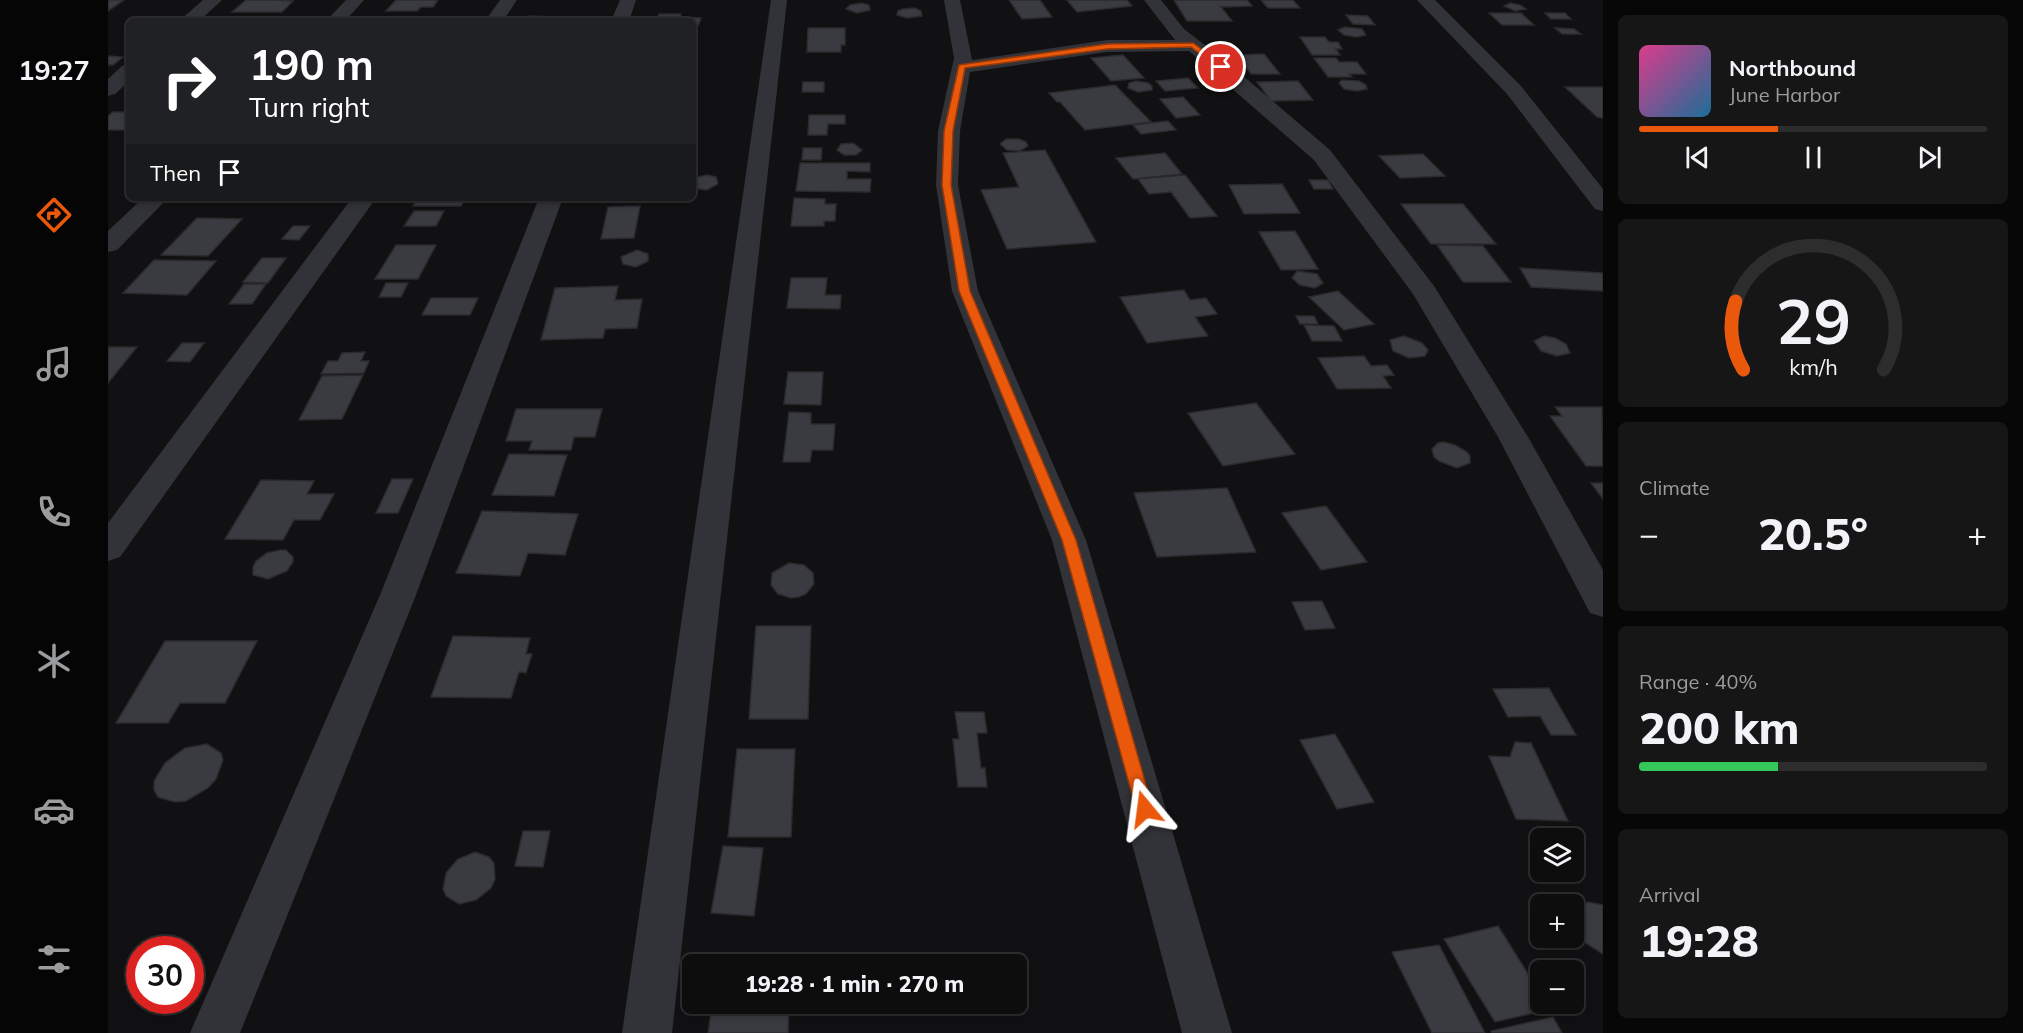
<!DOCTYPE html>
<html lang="en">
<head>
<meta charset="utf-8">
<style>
	:root { --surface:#0d0d0e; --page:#161617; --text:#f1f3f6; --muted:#9a9c9e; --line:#2d2d2e; --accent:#ea580c }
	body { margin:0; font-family:Mulish,sans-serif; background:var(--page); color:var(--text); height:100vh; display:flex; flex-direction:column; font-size:22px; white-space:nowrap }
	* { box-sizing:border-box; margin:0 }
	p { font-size:20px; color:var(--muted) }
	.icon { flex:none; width:33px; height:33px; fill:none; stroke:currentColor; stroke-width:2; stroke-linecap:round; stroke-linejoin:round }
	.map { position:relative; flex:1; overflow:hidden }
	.drawer { display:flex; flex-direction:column; gap:15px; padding:15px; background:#070708; width:420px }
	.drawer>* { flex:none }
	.hud { position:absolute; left:18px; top:18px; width:570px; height:183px; border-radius:9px; box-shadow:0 3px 9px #0003,0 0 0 2px var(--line); background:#202124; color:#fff; overflow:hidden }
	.fabs { position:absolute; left:1422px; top:828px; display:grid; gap:12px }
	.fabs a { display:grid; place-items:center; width:54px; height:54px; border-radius:9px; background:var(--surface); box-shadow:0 3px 9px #0003,0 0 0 2px var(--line); font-size:30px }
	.speed { position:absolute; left:18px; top:936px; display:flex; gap:12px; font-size:30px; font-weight:700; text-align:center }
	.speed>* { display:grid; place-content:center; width:78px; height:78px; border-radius:50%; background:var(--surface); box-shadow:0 3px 9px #0003,0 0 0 2px var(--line); line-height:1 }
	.speed .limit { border:9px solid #d22; background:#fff; color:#111 }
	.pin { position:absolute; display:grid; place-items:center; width:51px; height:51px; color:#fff; margin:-26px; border:3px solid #fff; border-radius:50%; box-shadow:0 2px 6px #0007 }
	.me { position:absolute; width:66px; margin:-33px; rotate:344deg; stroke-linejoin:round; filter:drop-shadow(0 0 4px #0008) }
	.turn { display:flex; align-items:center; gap:21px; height:126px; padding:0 24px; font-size:27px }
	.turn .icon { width:78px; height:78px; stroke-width:2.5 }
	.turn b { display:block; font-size:42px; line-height:51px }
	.then { display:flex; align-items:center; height:57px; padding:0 24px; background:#0003; gap:12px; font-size:22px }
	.big { font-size:45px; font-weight:800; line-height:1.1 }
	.drawer .widget { flex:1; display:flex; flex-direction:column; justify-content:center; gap:9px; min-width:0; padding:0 21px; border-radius:9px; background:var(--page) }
	.drawer .dial { align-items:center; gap:0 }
	.dial svg { height:156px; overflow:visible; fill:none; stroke:var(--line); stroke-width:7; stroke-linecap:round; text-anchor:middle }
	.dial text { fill:var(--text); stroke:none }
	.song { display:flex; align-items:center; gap:18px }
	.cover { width:72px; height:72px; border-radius:9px; background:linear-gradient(135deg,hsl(330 70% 55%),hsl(200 70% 35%)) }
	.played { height:6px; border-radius:3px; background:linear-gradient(90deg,var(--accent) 40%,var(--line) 40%) }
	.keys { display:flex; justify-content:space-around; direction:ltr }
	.heat { display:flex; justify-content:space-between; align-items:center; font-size:33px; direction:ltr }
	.charge { height:9px; border-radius:4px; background:linear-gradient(90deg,#34c759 40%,var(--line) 0) }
	.trip { position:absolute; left:574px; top:954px; width:345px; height:60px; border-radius:9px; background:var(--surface); box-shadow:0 3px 9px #0003,0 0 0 2px var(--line); font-weight:800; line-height:60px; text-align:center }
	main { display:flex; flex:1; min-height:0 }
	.dock { display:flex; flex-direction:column; width:108px; justify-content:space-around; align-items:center; background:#050506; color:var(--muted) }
	.dock .icon { width:42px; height:42px }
	.dock .current { color:var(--accent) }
	.dock b { font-size:27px; color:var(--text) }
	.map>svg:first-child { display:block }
	.building { fill:#3a3b41; stroke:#2b2b2f; stroke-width:1.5 }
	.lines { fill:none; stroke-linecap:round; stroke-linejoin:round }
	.minor { fill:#323338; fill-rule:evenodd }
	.route { fill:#ea580c; stroke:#983908; stroke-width:1.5 }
</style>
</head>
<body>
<main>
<nav class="dock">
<b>19:27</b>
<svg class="icon current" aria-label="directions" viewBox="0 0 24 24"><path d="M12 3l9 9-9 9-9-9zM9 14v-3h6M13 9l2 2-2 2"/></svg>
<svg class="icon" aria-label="music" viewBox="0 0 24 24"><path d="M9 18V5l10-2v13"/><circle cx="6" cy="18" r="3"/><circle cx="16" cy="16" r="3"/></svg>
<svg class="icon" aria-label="phone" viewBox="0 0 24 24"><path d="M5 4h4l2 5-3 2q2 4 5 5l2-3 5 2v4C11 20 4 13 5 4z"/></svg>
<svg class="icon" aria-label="climate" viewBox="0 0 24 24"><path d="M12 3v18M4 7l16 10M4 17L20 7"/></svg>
<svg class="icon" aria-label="car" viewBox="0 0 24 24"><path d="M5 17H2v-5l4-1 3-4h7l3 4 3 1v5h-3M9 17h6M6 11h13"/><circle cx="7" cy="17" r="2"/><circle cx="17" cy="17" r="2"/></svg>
<svg class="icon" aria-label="filters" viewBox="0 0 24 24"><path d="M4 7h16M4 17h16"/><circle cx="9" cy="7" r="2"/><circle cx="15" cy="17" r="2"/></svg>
</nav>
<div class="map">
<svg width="1495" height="1033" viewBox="0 0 1495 1033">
	<rect width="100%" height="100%" fill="#111113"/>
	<!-- building -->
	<g class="building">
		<polygon points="0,0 16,0 0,11"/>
		<polygon points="138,0 168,0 185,1 174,12 124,12"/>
		<polygon points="288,0 330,0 325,7 313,7 309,11 278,11"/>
		<polygon points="901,0 932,0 944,17 914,19"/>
		<polygon points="959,0 1019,0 1024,6 969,12"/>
		<polygon points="1066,0 1139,0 1144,6 1113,7 1124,21 1079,21"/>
		<polygon points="1153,0 1185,0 1192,8 1160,8"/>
		<polygon points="754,3 761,5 762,10 749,13 738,9 742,5"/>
		<polygon points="1402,3 1412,5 1418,9 1407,11 1396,6"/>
		<polygon points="807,8 813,11 814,16 799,18 789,15 790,11 795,9"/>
		<polygon points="1381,13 1413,13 1426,25 1394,25"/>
		<polygon points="1437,13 1457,13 1463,19 1443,19"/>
		<polygon points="551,14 573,14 572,17 593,18 590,26 585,26 585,21 548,21"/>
		<polygon points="1238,15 1260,16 1267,25 1245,24"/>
		<polygon points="420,16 452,17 450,21 417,21"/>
		<polygon points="1237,27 1254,29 1258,35 1249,37 1236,35 1230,30"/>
		<polygon points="700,28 737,28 737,45 733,45 733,52 699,52"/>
		<polygon points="1447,28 1466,29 1473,34 1454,34"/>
		<polygon points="1192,37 1217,37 1221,42 1230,42 1234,49 1228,49 1232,55 1204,55"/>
		<polygon points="1156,54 1172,74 1143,74 1128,55"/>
		<polygon points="1015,55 1036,78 1003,81 983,58"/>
		<polygon points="0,56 15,57 5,65 0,65"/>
		<polygon points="1206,58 1228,58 1231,62 1249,62 1258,74 1241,74 1244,77 1220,77"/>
		<polygon points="1080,78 1090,88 1057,91 1048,81"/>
		<polygon points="1234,80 1251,81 1258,85 1259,89 1249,91 1236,89 1231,83"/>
		<polygon points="1028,81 1040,83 1044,86 1044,90 1030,92 1020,88 1021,83"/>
		<polygon points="1117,81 1123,88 1103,89 1097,83"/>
		<polygon points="1190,81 1205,100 1163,101 1149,82"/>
		<polygon points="695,82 716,82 716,92 694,92"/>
		<polygon points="1007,85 1043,122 977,130 952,102 949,102 941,93"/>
		<polygon points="1457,87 1495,87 1495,118 1489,117"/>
		<polygon points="1075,97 1092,115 1068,118 1052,99"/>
		<polygon points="5,112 21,112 21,127 17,130 0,130 0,116"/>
		<polygon points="701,115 737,115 737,124 720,124 719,135 700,135"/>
		<polygon points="1060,121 1068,130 1033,134 1025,125"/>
		<polygon points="898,139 911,139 918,142 920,146 912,151 899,150 892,144"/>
		<polygon points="733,144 745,143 754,150 748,155 736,155 729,150"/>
		<polygon points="695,148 714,148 713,160 694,160"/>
		<polygon points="937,150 988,242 899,249 873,190 911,187 895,153"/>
		<polygon points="1057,153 1074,174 1025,179 1008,158"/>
		<polygon points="1315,154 1337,176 1292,178 1271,156"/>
		<polygon points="692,163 762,163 762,172 739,171 739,179 763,179 762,192 688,191"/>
		<polygon points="599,175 608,177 610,184 599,190 585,188 585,178"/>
		<polygon points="1077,175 1109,216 1082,218 1063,192 1041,194 1030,179"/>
		<polygon points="1201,180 1220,180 1225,189 1206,189"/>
		<polygon points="1174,184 1192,213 1136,214 1121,185"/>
		<polygon points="310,198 357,198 353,206 305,206"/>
		<polygon points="485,198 532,198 484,202"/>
		<polygon points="686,198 717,199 717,204 728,204 727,221 716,221 716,226 683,226"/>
		<polygon points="1293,204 1355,204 1388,244 1323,244"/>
		<polygon points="532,206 526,238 493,239 500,207"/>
		<polygon points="306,211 336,211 328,226 296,226"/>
		<polygon points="89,218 134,219 100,256 53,255"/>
		<polygon points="185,226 202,226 191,240 174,239"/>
		<polygon points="1187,231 1210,269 1173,270 1151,232"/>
		<polygon points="288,245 328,245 310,279 267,279"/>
		<polygon points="1329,245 1375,246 1403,282 1355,282"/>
		<polygon points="529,250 540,254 540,261 528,267 515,264 513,257"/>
		<polygon points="154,258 178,258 160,283 135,282"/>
		<polygon points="46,260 108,261 79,295 15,293"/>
		<polygon points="1412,268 1495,273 1495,291 1423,287"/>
		<polygon points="1189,271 1209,274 1215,283 1207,288 1192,285 1184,278"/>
		<polygon points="683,278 719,278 717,295 733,295 732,309 679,308"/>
		<polygon points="278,283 300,283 293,297 271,297"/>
		<polygon points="136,284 158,284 144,304 121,304"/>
		<polygon points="510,286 507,300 534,299 529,328 497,329 495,338 433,340 447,288"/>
		<polygon points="1076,290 1082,300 1098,298 1109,314 1087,317 1100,336 1039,343 1012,297"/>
		<polygon points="1230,291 1266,324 1236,330 1201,297"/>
		<polygon points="323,298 370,298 362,315 314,315"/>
		<polygon points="1188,316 1206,316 1210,324 1192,324"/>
		<polygon points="1196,325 1226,326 1234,341 1204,341"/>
		<polygon points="1296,336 1314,343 1320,350 1317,356 1301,358 1285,351 1282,340"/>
		<polygon points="1436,336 1447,338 1458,344 1462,353 1449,356 1433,351 1426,341"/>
		<polygon points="74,343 96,343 82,362 59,361"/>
		<polygon points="0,347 29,347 0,383"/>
		<polygon points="257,352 253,361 261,361 256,373 213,374 220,361 230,361 234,353"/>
		<polygon points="1256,356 1263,366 1279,365 1286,375 1275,376 1283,388 1229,389 1210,358"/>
		<polygon points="680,372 715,372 713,405 676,404"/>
		<polygon points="255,375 234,419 191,420 214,376"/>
		<polygon points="1148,403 1187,454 1115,466 1080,413"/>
		<polygon points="1447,407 1494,407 1495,466 1478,466 1442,416 1454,416"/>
		<polygon points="408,409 494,409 487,437 466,437 463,450 421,450 424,441 398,441"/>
		<polygon points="681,412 703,413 703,424 727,424 725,450 704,450 702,462 675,462"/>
		<polygon points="1335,442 1347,445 1359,452 1362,456 1362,463 1349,468 1331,461 1326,457 1324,449 1330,443"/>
		<polygon points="401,454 459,455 446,496 384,495"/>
		<polygon points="284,479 305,479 290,513 268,513"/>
		<polygon points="153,480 206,481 199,494 226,494 212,520 186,520 175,540 117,539"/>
		<polygon points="1483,483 1495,483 1495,499"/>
		<polygon points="1119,488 1148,552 1049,557 1026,493"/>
		<polygon points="1218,506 1259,562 1213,570 1174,513"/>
		<polygon points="374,511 470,514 457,555 420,553 412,576 348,573"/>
		<polygon points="172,550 178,550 185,557 185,562 179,571 160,579 145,575 145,567 148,561 159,553"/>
		<polygon points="681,563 696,565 705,573 706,584 698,594 691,597 683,598 670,594 663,585 664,573"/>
		<polygon points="1214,601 1227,628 1197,630 1184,602"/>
		<polygon points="648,626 703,626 700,719 641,719"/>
		<polygon points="345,636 422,638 418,654 424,654 418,673 411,672 403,698 323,697"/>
		<polygon points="57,641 149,641 117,703 72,703 60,723 8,723"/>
		<polygon points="1441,688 1468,735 1443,735 1432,716 1400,717 1385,689"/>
		<polygon points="847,712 876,712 879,733 869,733 873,768 877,768 879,787 850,787 845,739 851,739"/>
		<polygon points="1227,734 1266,802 1229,809 1192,740"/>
		<polygon points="1407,742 1423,743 1460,821 1408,819 1381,756 1402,757"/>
		<polygon points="99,744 113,753 115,760 108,779 100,788 78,801 67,802 50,797 46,790 46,781 57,763 77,748"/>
		<polygon points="629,749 687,749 683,837 620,837"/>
		<polygon points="415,831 442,831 435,867 407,866"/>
		<polygon points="615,846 655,848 646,916 603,913"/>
		<polygon points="367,852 381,857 386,863 387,879 383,888 368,900 351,904 338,896 335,889 338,873 350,859"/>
		<polygon points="1480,902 1495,905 1495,954 1473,940 1466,924 1467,908"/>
		<polygon points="1390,926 1432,993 1432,1004 1439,1004 1442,1009 1387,1022 1336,939"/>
		<polygon points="1331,945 1377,1033 1324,1033 1284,952"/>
		<polygon points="604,1005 681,1006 680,1033 600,1033"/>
		<polygon points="1445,1017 1454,1033 1384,1033 1383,1031"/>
	</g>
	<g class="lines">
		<!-- minor -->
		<g class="minor">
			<polygon points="95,0 114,0 91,21 71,21"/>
			<polygon points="238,0 256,0 237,21 218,21"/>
			<polygon points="392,0 409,0 395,21 377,21"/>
			<polygon points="512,0 528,0 521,21 503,21"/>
			<polygon points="663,0 679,0 564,1033 514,1033"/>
			<polygon points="836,0 852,0 864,60 999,40 1067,40 1036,0 1053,0 1076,29 1120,63 1222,150 1326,286 1420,437 1495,570 1495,617 1482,613 1390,437 1305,294 1206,160 1081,51 999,52 862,72 852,131 850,185 870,291 978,540 1124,1033 1074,1033 944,540 844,291 828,185 830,131 846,58"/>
			<polygon points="1309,0 1327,0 1413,86 1495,189 1495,211 1487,209 1399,94"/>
			<polygon points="21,64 21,81 7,94 0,96 0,79 14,66"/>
			<polygon points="35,198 60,198 9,250 0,252 0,231"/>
			<polygon points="244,198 268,198 12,557 0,561 0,523"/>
			<polygon points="431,198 455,198 308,595 132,1033 82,1033 272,595"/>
		</g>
	</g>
	<!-- route -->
	<polygon class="route" points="1085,43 1116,65 1116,68 1110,68 1083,47 999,49 857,68 845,131 843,185 862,291 968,540 1045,809 1043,815 1037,817 1030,815 1028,809 954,540 851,291 834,185 836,131 851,65 999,44"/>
</svg>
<div class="fabs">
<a><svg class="icon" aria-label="layers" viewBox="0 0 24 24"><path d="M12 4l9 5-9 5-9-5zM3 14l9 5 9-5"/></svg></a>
<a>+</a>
<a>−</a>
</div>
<div class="speed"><div class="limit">30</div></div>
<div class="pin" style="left:1113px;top:67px;background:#d93025"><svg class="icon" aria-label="arrive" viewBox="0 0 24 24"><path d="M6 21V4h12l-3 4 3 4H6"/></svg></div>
<svg class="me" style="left:1037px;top:809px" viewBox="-20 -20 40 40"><path d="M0-17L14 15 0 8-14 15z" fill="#ea580c" stroke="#fff" stroke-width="4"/></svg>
<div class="trip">19:28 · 1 min · 270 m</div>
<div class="hud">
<div class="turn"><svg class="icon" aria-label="right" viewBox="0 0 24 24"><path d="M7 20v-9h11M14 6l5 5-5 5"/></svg><div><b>190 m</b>Turn right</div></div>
<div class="then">Then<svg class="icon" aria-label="arrive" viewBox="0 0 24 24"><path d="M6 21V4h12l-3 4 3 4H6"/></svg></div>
</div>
</div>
<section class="drawer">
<div class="widget">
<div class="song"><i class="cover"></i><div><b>Northbound</b><p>June Harbor</p></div></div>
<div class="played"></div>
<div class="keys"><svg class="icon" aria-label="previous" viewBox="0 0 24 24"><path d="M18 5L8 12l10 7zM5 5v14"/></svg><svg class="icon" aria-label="pause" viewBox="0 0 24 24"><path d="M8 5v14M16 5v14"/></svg><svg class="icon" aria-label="next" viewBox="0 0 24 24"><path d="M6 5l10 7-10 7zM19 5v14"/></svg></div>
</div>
<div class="widget dial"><svg viewBox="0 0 100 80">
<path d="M14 69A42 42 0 1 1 86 69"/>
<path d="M14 69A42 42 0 0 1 10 34" stroke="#ea580c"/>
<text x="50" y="56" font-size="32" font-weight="700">29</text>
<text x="50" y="72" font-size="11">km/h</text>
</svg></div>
<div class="widget"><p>Climate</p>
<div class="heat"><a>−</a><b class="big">20.5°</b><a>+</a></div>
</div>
<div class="widget"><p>Range · 40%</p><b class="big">200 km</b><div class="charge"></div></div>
<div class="widget"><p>Arrival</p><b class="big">19:28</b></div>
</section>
</main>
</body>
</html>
